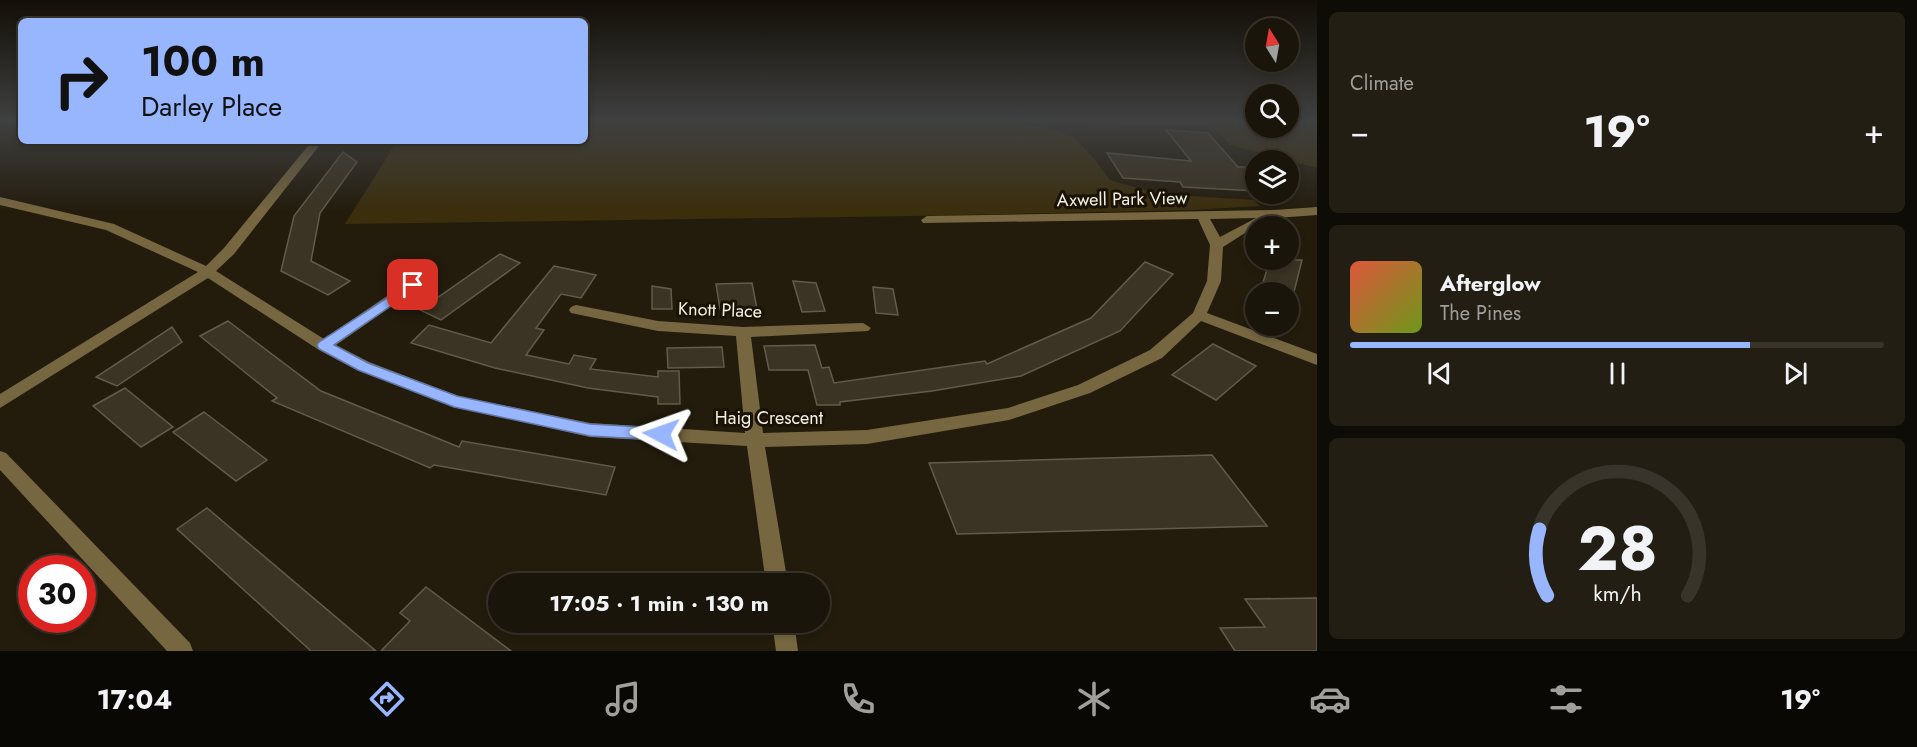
<!DOCTYPE html>
<html lang="en">
<head>
<meta charset="utf-8">
<style>
	:root { --surface:#1a150a; --page:#231e13; --text:#f1f3f6; --muted:#9f9f9c; --line:#38342b; --accent:#97b6fd }
	body { margin:0; font-family:Jost,sans-serif; background:var(--page); color:var(--text); height:100vh; display:flex; flex-direction:column; font-size:22px; white-space:nowrap }
	* { box-sizing:border-box; margin:0 }
	p { font-size:20px; color:var(--muted) }
	.icon { flex:none; width:33px; height:33px; fill:none; stroke:currentColor; stroke-width:2; stroke-linecap:round; stroke-linejoin:round }
	.map { position:relative; flex:1; overflow:hidden }
	.panel { display:flex; flex-direction:column; gap:12px; padding:12px; background:#0e0c06; width:600px }
	.panel>* { flex:none }
	.hud { position:absolute; left:18px; top:18px; width:570px; height:126px; border-radius:9px; box-shadow:0 3px 9px #0003,0 0 0 2px var(--line); background:#97b6fd; color:#111; overflow:hidden }
	.needle { width:39px; rotate:349deg }
	.controls { position:absolute; left:1245px; top:18px; display:grid; gap:12px }
	.controls a { display:grid; place-items:center; width:54px; height:54px; border-radius:50%; background:var(--surface); box-shadow:0 3px 9px #0003,0 0 0 2px var(--line); font-size:30px }
	.speed { position:absolute; left:18px; top:555px; display:flex; gap:12px; font-size:30px; font-weight:700; text-align:center }
	.speed>* { display:grid; place-content:center; width:78px; height:78px; border-radius:50%; background:var(--surface); box-shadow:0 3px 9px #0003,0 0 0 2px var(--line); line-height:1 }
	.speed .limit { border:9px solid #d22; background:#fff; color:#111 }
	.pin { position:absolute; display:grid; place-items:center; width:51px; height:51px; color:#fff; margin:-26px; border-radius:12px; box-shadow:0 3px 9px #0006 }
	.me { position:absolute; width:66px; margin:-33px; rotate:274deg; stroke-linejoin:round; filter:drop-shadow(0 0 4px #0008) }
	.turn { display:flex; align-items:center; gap:21px; height:126px; padding:0 24px; font-size:27px }
	.turn .icon { width:78px; height:78px; stroke-width:2.5 }
	.turn b { display:block; font-size:42px; line-height:51px }
	.big { font-size:45px; font-weight:700; line-height:1.1 }
	.panel .tile { flex:1; display:flex; flex-direction:column; justify-content:center; gap:9px; min-width:0; padding:0 21px; border-radius:9px; background:var(--page) }
	.panel .dial { align-items:center; gap:0 }
	.dial svg { height:156px; overflow:visible; fill:none; stroke:var(--line); stroke-width:7; stroke-linecap:round; text-anchor:middle }
	.dial text { fill:var(--text); stroke:none }
	.song { display:flex; align-items:center; gap:18px }
	.cover { width:72px; height:72px; border-radius:9px; background:linear-gradient(135deg,hsl(10 70% 55%),hsl(80 70% 35%)) }
	.played { height:6px; border-radius:3px; background:linear-gradient(90deg,var(--accent) 75%,var(--line) 75%) }
	.keys { display:flex; justify-content:space-around; direction:ltr }
	.heat { display:flex; justify-content:space-between; align-items:center; font-size:33px; direction:ltr }
	.trip { position:absolute; left:488px; top:573px; width:342px; height:60px; border-radius:30px; background:var(--surface); box-shadow:0 3px 9px #0003,0 0 0 2px var(--line); font-weight:700; line-height:60px; text-align:center }
	.tab-bar { display:flex; height:96px; justify-content:space-around; align-items:center; background:#0a0804; color:var(--muted) }
	.tab-bar .icon { width:42px; height:42px }
	.tab-bar .selected { color:var(--accent) }
	.tab-bar b { font-size:27px; color:var(--text) }
	main { display:flex; flex:1; min-height:0 }
	.map>svg:first-child { display:block }
	.green { fill:#3b2e0d }
	.building { fill:#3b3323; stroke:#635b4a; stroke-width:1.5 }
	.lines { fill:none; stroke-linecap:round; stroke-linejoin:round }
	.minor { fill:#776741; fill-rule:evenodd }
	.route { fill:#97b6fd; stroke:#6276a4; stroke-width:1.5 }
	.labels { text-anchor:middle; dominant-baseline:central; stroke-width:6; stroke-linejoin:round; paint-order:stroke }
	.street-label { font-size:18px; fill:#f5f0e6; stroke:#1a1305 }
</style>
</head>
<body>
<main>
<div class="map">
<svg width="1317" height="651" viewBox="0 0 1317 651">
	<rect width="100%" height="100%" fill="#231c0d"/>
	<!-- green -->
	<polygon class="green" points="585,121 1255,121 1256,128 1288,128 1289,121 1317,121 1317,168 1230,145 1212,126 988,122 1044,127 1074,137 1095,160 1110,180 1160,194 1254,200 1260,206 1191,210 913,216 345,224 397,141 585,141"/>
	<!-- building -->
	<g class="building">
		<polygon points="1166,130 1208,133 1238,167 1246,167 1256,177 1256,191 1183,187 1180,182 1123,178 1107,153 1191,161"/>
		<polygon points="343,152 357,162 320,213 311,261 350,281 328,295 281,271 294,216"/>
		<polygon points="500,254 520,263 441,320 420,310"/>
		<polygon points="1270,260 1302,260 1294,292 1260,292"/>
		<polygon points="1145,262 1173,274 1120,331 1021,376 932,391 840,402 840,405 817,405 808,370 769,370 764,346 815,345 822,368 829,367 834,383 985,361 987,364 1091,318"/>
		<polygon points="554,266 596,275 581,298 561,294 536,328 544,330 526,355 569,364 574,355 596,359 590,369 658,377 658,371 679,371 680,404 658,404 658,397 588,388 495,368 411,343 429,325 491,343"/>
		<polygon points="793,281 816,283 825,311 802,312"/>
		<polygon points="752,283 757,309 720,309 716,284"/>
		<polygon points="652,286 671,289 672,309 652,309"/>
		<polygon points="873,287 893,289 898,315 876,313"/>
		<polygon points="228,321 321,391 459,447 462,441 615,467 606,495 434,465 430,468 272,401 277,398 200,336"/>
		<polygon points="172,327 182,342 117,386 96,377"/>
		<polygon points="1213,344 1256,366 1216,400 1172,375"/>
		<polygon points="722,347 724,367 668,368 667,348"/>
		<polygon points="125,388 173,427 141,447 93,406"/>
		<polygon points="204,412 267,460 236,481 173,432"/>
		<polygon points="1212,455 1267,526 957,534 929,463"/>
		<polygon points="207,508 376,651 311,651 177,529"/>
		<polygon points="426,587 511,651 381,651 410,621 400,613"/>
		<polygon points="1317,598 1317,651 1235,651 1220,628 1265,627 1245,599"/>
	</g>
	<g class="lines">
		<!-- minor -->
		<g class="minor">
			<path d="M 312,141 L 323,141 L 234,254 L 216,271 L 324,339 L 425,270 L 435,270 L 437,273 L 435,276 L 336,345 L 369,362 L 458,396 L 590,423 L 745,433 L 736,336 L 658,331 L 571,313 L 569,310 L 571,307 L 576,305 L 658,321 L 743,327 L 863,323 L 871,328 L 868,331 L 751,337 L 763,433 L 867,430 L 1008,408 L 1078,385 L 1150,350 L 1193,313 L 1207,281 L 1210,245 L 1198,219 L 923,223 L 921,220 L 927,216 L 1274,210 L 1317,207 L 1317,215 L 1276,218 L 1256,226 L 1223,247 L 1221,281 L 1207,313 L 1317,354 L 1317,365 L 1201,321 L 1162,358 L 1090,393 L 1009,420 L 867,444 L 765,447 L 788,584 L 766,584 L 747,446 L 590,437 L 449,405 L 357,370 L 319,350 L 208,278 L 0,408 L 0,394 L 198,272 L 106,230 L 0,205 L 0,197 L 114,224 L 206,266 L 224,248 ZM 1256,218 L 1220,237 L 1210,219 Z"/>
			<polygon points="0,451 6,453 190,643 193,651 167,651 0,470"/>
			<polygon points="772,622 794,622 798,651 776,651"/>
		</g>
	</g>
	<!-- sky -->
	<linearGradient id="sky" x2="0" y2="1"><stop stop-color="#130f07"/><stop offset="0.57" stop-color="#3f4040"/><stop offset="1" stop-color="#3f4040" stop-opacity="0"/></linearGradient>
	<rect width="1317" height="212" fill="url(#sky)"/>
	<!-- route -->
	<polygon class="route" points="413,281 417,282 419,285 417,288 334,345 368,363 457,396 590,424 661,428 667,430 669,434 667,438 661,440 590,436 454,407 358,370 319,349 317,345 319,342"/>
	<g class="labels">
		<!-- street labels -->
		<g class="street-label">
			<text transform="translate(1122 199) rotate(-1)">Axwell Park View</text>
			<text transform="translate(720 310) rotate(2)">Knott Place</text>
			<text x="769" y="418">Haig Crescent</text>
		</g>
	</g>
</svg>
<div class="controls">
<a><svg class="needle" viewBox="-14 -14 28 28"><path d="M0-13l5 13h-10z" fill="#e53935"/><path d="M0 13l5-13h-10z" fill="#9f9f9c"/></svg></a>
<a><svg class="icon" aria-label="search" viewBox="0 0 24 24"><circle cx="10" cy="10" r="6"/><path d="M15 15l6 6"/></svg></a>
<a><svg class="icon" aria-label="layers" viewBox="0 0 24 24"><path d="M12 4l9 5-9 5-9-5zM3 14l9 5 9-5"/></svg></a>
<a>+</a>
<a>−</a>
</div>
<div class="speed"><div class="limit">30</div></div>
<div class="pin" style="left:413px;top:285px;background:#d93025"><svg class="icon" aria-label="arrive" viewBox="0 0 24 24"><path d="M6 21V4h12l-3 4 3 4H6"/></svg></div>
<svg class="me" style="left:661px;top:434px" viewBox="-20 -20 40 40"><path d="M0-17L14 15 0 8-14 15z" fill="#97b6fd" stroke="#fff" stroke-width="4"/></svg>
<div class="trip">17:05 · 1 min · 130 m</div>
<div class="hud">
<div class="turn"><svg class="icon" aria-label="right" viewBox="0 0 24 24"><path d="M7 20v-9h11M14 6l5 5-5 5"/></svg><div><b>100 m</b>Darley Place</div></div>
</div>
</div>
<section class="panel">
<div class="tile"><p>Climate</p>
<div class="heat"><a>−</a><b class="big">19°</b><a>+</a></div>
</div>
<div class="tile">
<div class="song"><i class="cover"></i><div><b>Afterglow</b><p>The Pines</p></div></div>
<div class="played"></div>
<div class="keys"><svg class="icon" aria-label="previous" viewBox="0 0 24 24"><path d="M18 5L8 12l10 7zM5 5v14"/></svg><svg class="icon" aria-label="pause" viewBox="0 0 24 24"><path d="M8 5v14M16 5v14"/></svg><svg class="icon" aria-label="next" viewBox="0 0 24 24"><path d="M6 5l10 7-10 7zM19 5v14"/></svg></div>
</div>
<div class="tile dial"><svg viewBox="0 0 100 80">
<path d="M14 69A42 42 0 1 1 86 69"/>
<path d="M14 69A42 42 0 0 1 10 35" stroke="#97b6fd"/>
<text x="50" y="56" font-size="32" font-weight="700">28</text>
<text x="50" y="72" font-size="11">km/h</text>
</svg></div>
</section>
</main>
<nav class="tab-bar">
<b>17:04</b>
<svg class="icon selected" aria-label="directions" viewBox="0 0 24 24"><path d="M12 3l9 9-9 9-9-9zM9 14v-3h6M13 9l2 2-2 2"/></svg>
<svg class="icon" aria-label="music" viewBox="0 0 24 24"><path d="M9 18V5l10-2v13"/><circle cx="6" cy="18" r="3"/><circle cx="16" cy="16" r="3"/></svg>
<svg class="icon" aria-label="phone" viewBox="0 0 24 24"><path d="M5 4h4l2 5-3 2q2 4 5 5l2-3 5 2v4C11 20 4 13 5 4z"/></svg>
<svg class="icon" aria-label="climate" viewBox="0 0 24 24"><path d="M12 3v18M4 7l16 10M4 17L20 7"/></svg>
<svg class="icon" aria-label="car" viewBox="0 0 24 24"><path d="M5 17H2v-5l4-1 3-4h7l3 4 3 1v5h-3M9 17h6M6 11h13"/><circle cx="7" cy="17" r="2"/><circle cx="17" cy="17" r="2"/></svg>
<svg class="icon" aria-label="filters" viewBox="0 0 24 24"><path d="M4 7h16M4 17h16"/><circle cx="9" cy="7" r="2"/><circle cx="15" cy="17" r="2"/></svg>
<b>19°</b>
</nav>
</body>
</html>
